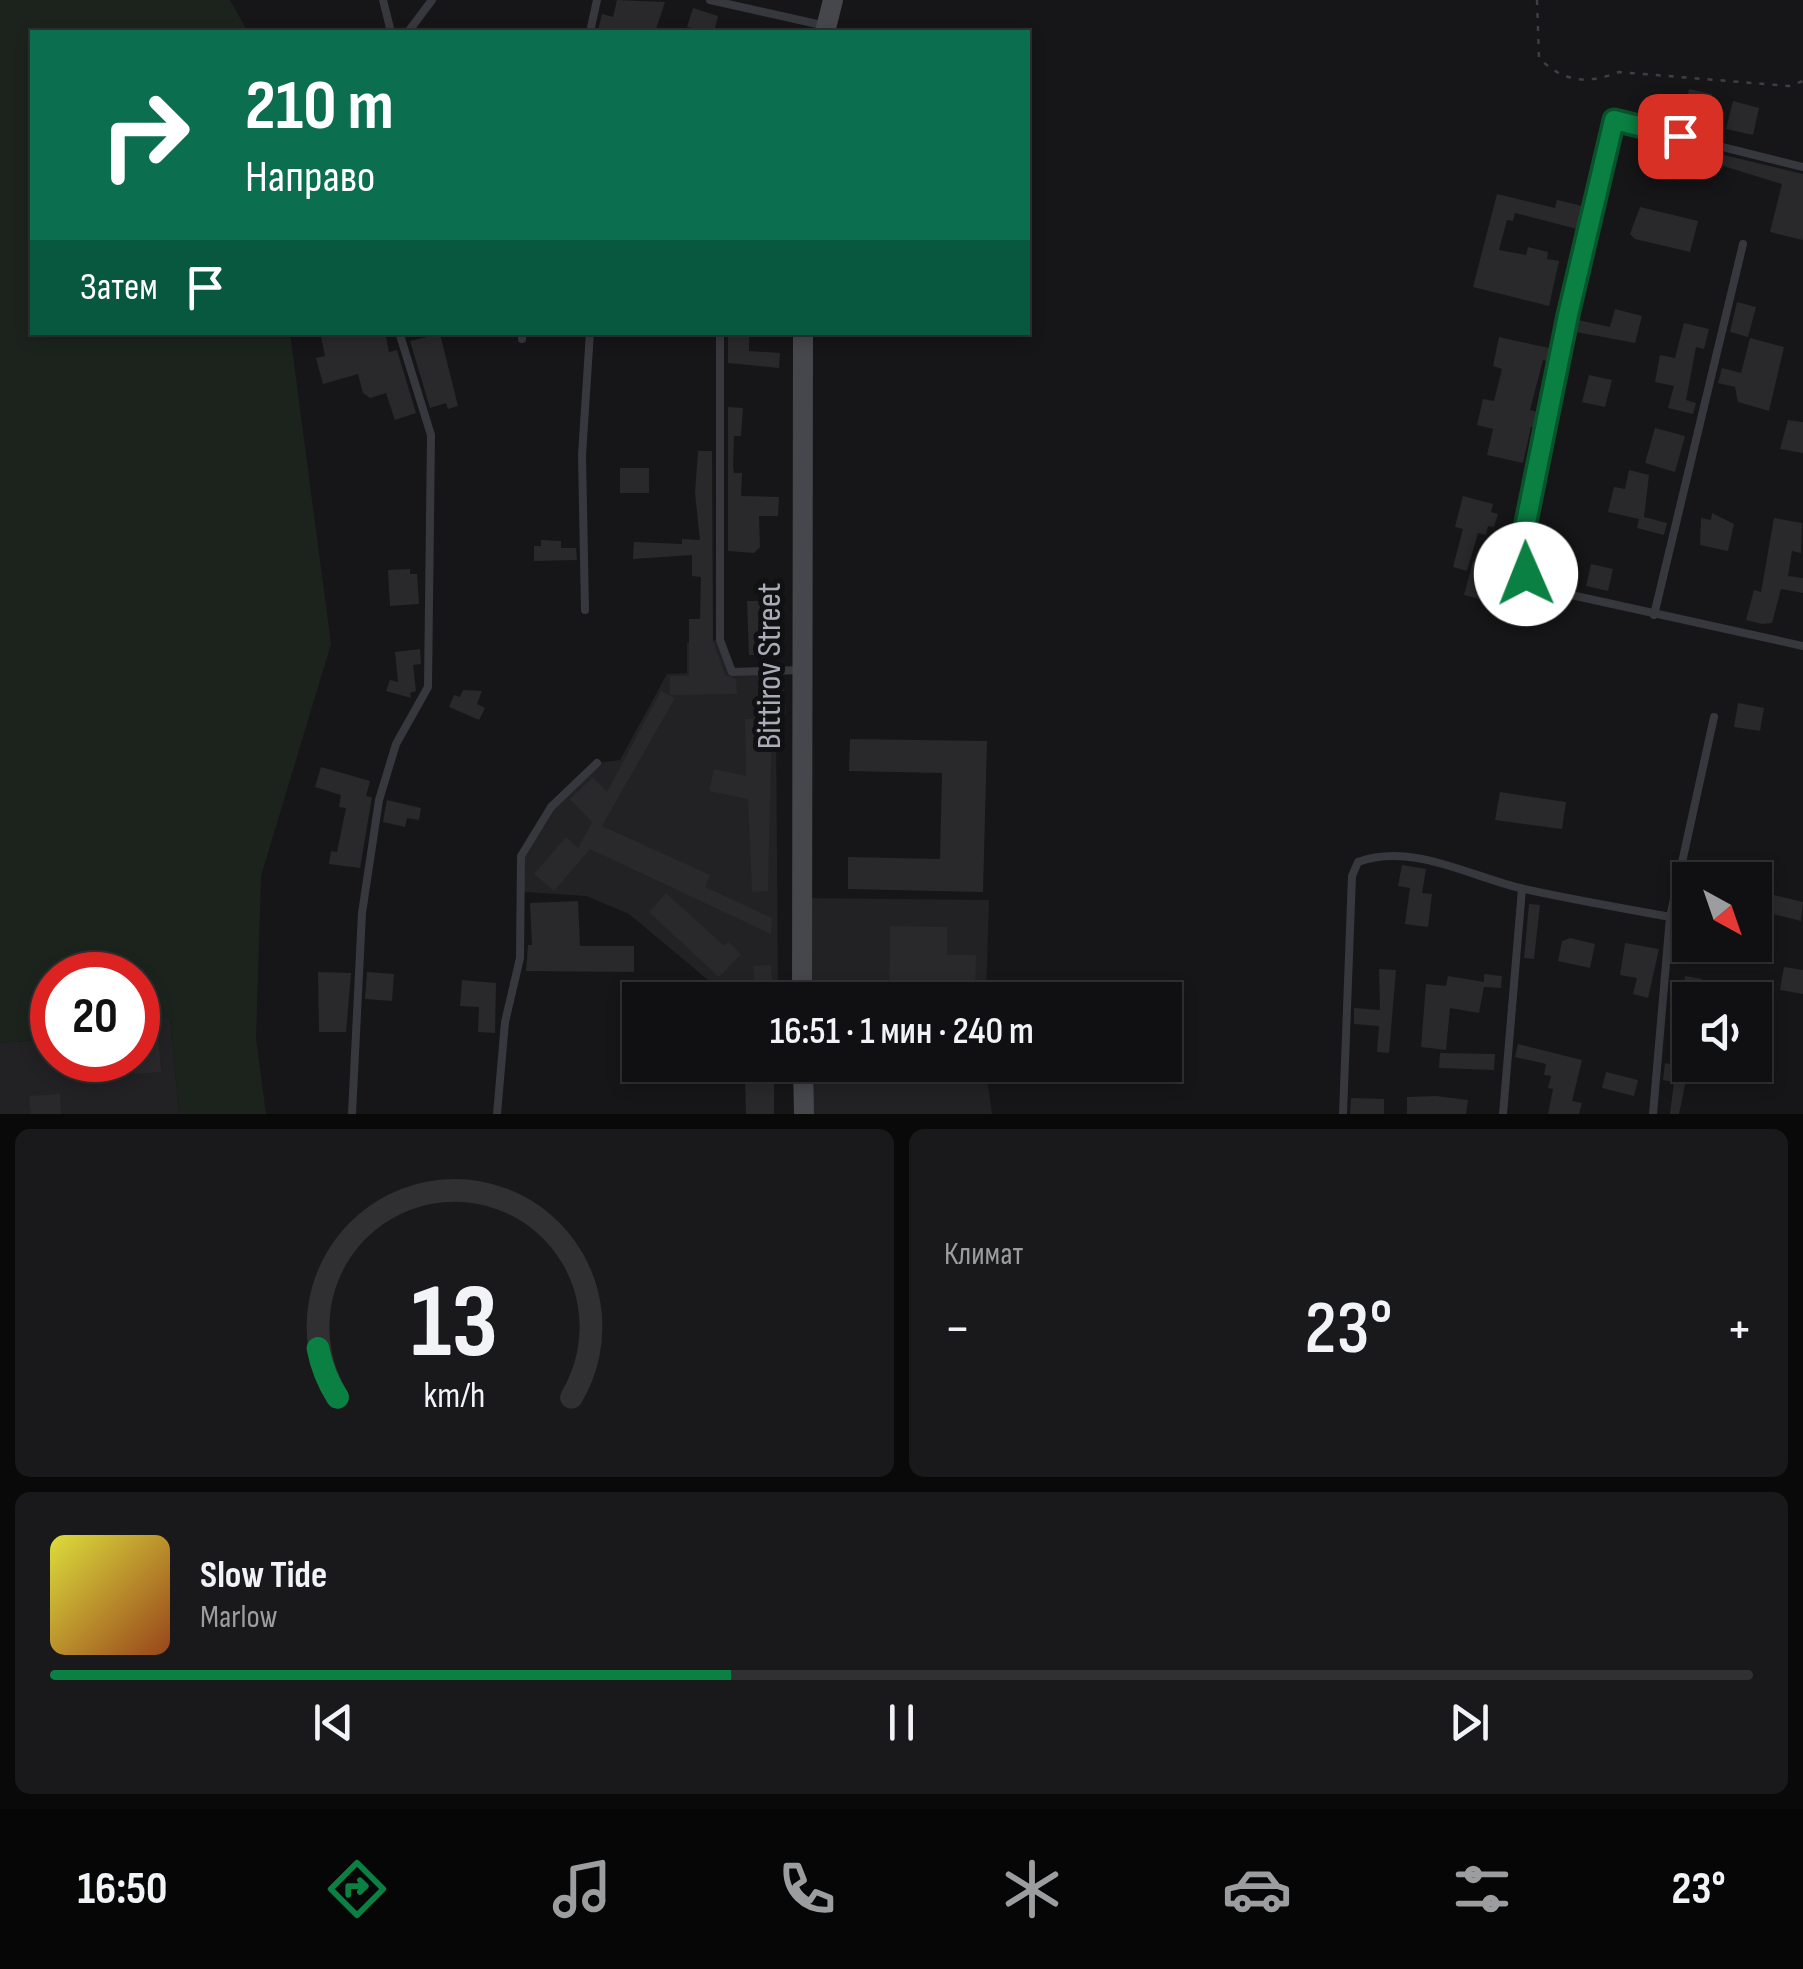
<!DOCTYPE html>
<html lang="ru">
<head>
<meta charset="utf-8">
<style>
	:root { --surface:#101012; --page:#19191b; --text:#f1f3f6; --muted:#9c9d9f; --line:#303032; --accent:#0b8043 }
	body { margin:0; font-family:"Sofia Sans Condensed",sans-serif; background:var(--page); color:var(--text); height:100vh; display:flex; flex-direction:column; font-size:38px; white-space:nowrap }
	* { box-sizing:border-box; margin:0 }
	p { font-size:32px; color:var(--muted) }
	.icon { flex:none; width:55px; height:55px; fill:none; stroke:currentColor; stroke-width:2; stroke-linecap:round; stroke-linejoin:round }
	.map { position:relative; height:1114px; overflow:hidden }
	.panel { display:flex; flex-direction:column; gap:15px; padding:15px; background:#09090a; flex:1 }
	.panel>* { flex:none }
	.top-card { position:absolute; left:30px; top:30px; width:1000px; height:305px; border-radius:0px; box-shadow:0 5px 15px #0003,0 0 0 2px var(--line); background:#0b6e4f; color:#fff; overflow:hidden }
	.needle { width:65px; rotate:140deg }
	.controls { position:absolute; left:1672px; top:862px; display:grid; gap:20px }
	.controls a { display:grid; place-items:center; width:100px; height:100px; border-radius:0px; background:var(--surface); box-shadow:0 5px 15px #0003,0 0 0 2px var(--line); font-size:50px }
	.speed { position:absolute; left:30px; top:952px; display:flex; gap:20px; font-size:50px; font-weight:700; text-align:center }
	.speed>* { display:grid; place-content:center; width:130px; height:130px; border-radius:50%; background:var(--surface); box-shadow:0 5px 15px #0003,0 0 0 2px var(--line); line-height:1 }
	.speed .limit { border:15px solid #d22; background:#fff; color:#111 }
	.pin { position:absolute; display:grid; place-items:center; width:85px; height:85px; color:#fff; margin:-42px; border-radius:20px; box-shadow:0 5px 15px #0006 }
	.me { position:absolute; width:110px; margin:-55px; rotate:359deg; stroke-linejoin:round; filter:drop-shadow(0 0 8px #0008) }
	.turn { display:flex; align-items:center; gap:35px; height:210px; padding:0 50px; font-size:45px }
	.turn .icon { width:130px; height:130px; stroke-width:2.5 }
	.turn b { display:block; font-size:70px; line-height:85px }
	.then { display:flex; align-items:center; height:95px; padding:0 50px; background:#0003; gap:20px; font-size:38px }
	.big { font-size:75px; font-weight:600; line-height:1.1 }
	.panel .widget { flex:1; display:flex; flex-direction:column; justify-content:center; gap:15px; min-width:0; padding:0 35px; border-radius:15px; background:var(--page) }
	.panel .dial { align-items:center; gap:0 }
	.dial svg { height:260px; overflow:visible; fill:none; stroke:var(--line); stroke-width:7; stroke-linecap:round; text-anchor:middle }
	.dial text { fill:var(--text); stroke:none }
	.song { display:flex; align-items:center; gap:30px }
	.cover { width:120px; height:120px; border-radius:15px; background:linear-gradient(135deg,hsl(60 70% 55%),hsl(20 70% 35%)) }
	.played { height:10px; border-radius:5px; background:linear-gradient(90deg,var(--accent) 40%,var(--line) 40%) }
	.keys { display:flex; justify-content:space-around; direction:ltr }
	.heat { display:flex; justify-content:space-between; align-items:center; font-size:55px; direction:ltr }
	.panel .tiles { flex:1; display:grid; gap:15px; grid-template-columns:1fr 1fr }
	.widget:last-child { grid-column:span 2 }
	.trip { position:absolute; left:622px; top:982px; width:560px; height:100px; border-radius:0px; background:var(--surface); box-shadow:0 5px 15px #0003,0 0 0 2px var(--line); font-weight:600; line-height:100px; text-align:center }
	.tabs { display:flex; height:160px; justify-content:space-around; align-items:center; background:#060607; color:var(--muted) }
	.tabs .icon { width:70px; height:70px }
	.tabs .current { color:var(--accent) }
	.tabs b { font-size:45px; color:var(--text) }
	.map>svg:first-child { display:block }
	.built { fill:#222225 }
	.green { fill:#1c231d }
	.building { fill:#29292c }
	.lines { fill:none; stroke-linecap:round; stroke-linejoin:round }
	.path { stroke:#3d3f44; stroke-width:2.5; stroke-dasharray:5 8; stroke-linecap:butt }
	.lane { stroke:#37383d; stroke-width:8 }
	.secondary { stroke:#45474d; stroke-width:20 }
	.route-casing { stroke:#07532c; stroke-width:25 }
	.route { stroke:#0b8043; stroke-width:18 }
	.labels { text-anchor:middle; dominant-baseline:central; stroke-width:10; stroke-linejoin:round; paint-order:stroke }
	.street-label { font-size:35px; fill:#a8adb8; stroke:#111113 }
</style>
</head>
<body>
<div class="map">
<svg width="1803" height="1114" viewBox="0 0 1803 1114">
	<rect width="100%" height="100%" fill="#161618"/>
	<!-- built -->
	<g class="built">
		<polygon points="720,640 733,672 782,670 786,713 776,718 778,1000 732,1000 629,914 586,896 526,892 517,886 521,856 551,807 597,763 620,760 667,674 687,673 687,643"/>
		<polygon points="801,898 989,900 986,1000 802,1000"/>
		<polygon points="45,1004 52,1004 52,1060 138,1060 138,1009 170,1018 179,1114 0,1114 0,1043 49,1039"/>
		<polygon points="803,1065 985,1065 992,1114 804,1114"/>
	</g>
	<!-- green -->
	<polygon class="green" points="0,0 230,0 248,32 32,32 32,332 290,333 331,644 261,876 256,1039 266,1114 179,1114 170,1018 138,1009 138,975 52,975 52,1004 45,1005 49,1039 0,1043"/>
	<!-- building -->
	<g class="building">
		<polygon points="617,0 665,2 655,32 598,30 602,14 613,17"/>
		<polygon points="693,8 718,16 714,32 687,27"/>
		<polygon points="1689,89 1712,94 1704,135 1645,120 1649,103 1685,111"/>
		<polygon points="1733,101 1759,108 1753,135 1726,129"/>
		<polygon points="1665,140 1701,149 1698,160 1685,157 1679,180 1656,174"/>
		<polygon points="1720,154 1803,174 1803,240 1770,232 1782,184 1717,164"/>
		<polygon points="1497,194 1555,208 1557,200 1582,206 1577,229 1515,213 1513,221 1507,220 1499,250 1526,255 1528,247 1548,252 1547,259 1559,261 1549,306 1473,287"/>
		<polygon points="1640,207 1698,221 1690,252 1635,239 1630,234"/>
		<polygon points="1737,302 1756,307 1748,337 1730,332"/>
		<polygon points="1615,309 1642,316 1635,343 1576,332 1578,320 1610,327"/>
		<polygon points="1684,323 1709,329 1704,349 1696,347 1686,400 1696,403 1693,414 1668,408 1674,386 1655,382 1660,355 1675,358"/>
		<polygon points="320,332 385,332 389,352 397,350 416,413 395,420 386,393 370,398 363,393 358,374 323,384 316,358 325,356"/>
		<polygon points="728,332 749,336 749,351 780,353 779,368 728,363"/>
		<polygon points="440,334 458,406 448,409 446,403 430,408 410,341"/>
		<polygon points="1499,337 1553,349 1550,362 1543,360 1530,410 1542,413 1538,429 1531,427 1523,463 1487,455 1493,429 1477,425 1483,399 1494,401 1502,369 1493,366"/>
		<polygon points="1750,338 1784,347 1769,411 1738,402 1735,387 1718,383 1722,368 1741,373"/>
		<polygon points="1589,375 1612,380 1605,407 1582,402"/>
		<polygon points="728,407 743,408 741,436 734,436 733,466 734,473 742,473 741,496 779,497 778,516 759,516 760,547 754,553 728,551"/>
		<polygon points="1788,420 1803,422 1803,453 1780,449"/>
		<polygon points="1655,428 1685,436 1675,472 1645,463"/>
		<polygon points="698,451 712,451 713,641 725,675 736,679 737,694 670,695 670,676 689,676 689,619 700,619 701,577 692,576 692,555 633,559 634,542 682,544 682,539 700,540 695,493"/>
		<rect x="620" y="468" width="29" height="25"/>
		<polygon points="1629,470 1649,475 1644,517 1667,523 1664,535 1637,528 1639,519 1608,512 1614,487 1625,489"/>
		<polygon points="1463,496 1493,504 1491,512 1498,514 1494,527 1488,526 1486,535 1478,533 1467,571 1453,567 1463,529 1455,527"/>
		<polygon points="1712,513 1734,524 1728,551 1700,545 1701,518 1711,520"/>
		<polygon points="1774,518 1802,523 1801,553 1792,551 1788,576 1803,578 1803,593 1781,589 1772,623 1762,624 1746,620 1754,590 1761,592"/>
		<polygon points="541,540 561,541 561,548 576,548 577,560 534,561 534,546 541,546"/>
		<polygon points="1473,561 1499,573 1491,602 1464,595"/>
		<polygon points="1591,564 1613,569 1608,591 1586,586"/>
		<polygon points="410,569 410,574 417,574 419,604 390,606 388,570"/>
		<polygon points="747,601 774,601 776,655 749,655"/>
		<polygon points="420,649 421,664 413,665 416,691 410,693 411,698 386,691 390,680 398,682 395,652"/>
		<polygon points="463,690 482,691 477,704 485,708 479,720 449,707 454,695 460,697"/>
		<polygon points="661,691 675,698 602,826 710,875 705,887 772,918 771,934 590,849 554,891 534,874 566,837 578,848 592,822 570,799 593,777 607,792"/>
		<polygon points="1738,703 1764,708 1760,731 1734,727"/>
		<polygon points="772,718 768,891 752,892 748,799 709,791 714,769 746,776 745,719"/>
		<polygon points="850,739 987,741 983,892 848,889 848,857 940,859 942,773 849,771"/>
		<polygon points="321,767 370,781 366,796 372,797 360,868 329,864 331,851 337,852 346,808 339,807 341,795 315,787"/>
		<polygon points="1500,792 1566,802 1562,829 1495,820"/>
		<polygon points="387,800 421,808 419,820 407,818 405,827 383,822"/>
		<polygon points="1402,865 1426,869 1422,893 1432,894 1428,927 1405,924 1410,888 1398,886"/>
		<polygon points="666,893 724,946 728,942 741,954 719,977 649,912"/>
		<polygon points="1766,893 1803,902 1801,921 1761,911"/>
		<polygon points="578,901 580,946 634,946 634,972 526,971 528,945 532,945 530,903"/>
		<polygon points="1529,904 1540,905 1534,959 1524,958"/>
		<polygon points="890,926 947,927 947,955 976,955 975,1000 889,1000"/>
		<polygon points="1570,938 1595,944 1590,968 1558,961 1562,941"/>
		<polygon points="1625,943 1659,949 1648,998 1633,994 1637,978 1620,975"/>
		<polygon points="771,965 773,997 756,998 753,966"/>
		<polygon points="1784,967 1803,970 1803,994 1780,990"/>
		<polygon points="1379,969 1396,970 1389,1053 1377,1052 1379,1026 1354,1024 1354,1008 1380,1010"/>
		<polygon points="318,972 351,973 346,1032 319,1032"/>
		<polygon points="367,972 394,974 392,1001 365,999"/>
		<polygon points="1484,974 1502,976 1501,988 1484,987 1479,1013 1450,1008 1446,1050 1421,1047 1426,984 1446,986 1448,976 1484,982"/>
		<polygon points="1685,976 1702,979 1698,1000 1690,1000 1690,1039 1678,1038"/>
		<polygon points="462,980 496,983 495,1033 478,1032 479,1007 460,1006"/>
		<polygon points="158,1035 161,1072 134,1074 138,1037"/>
		<polygon points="1518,1044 1582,1060 1572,1101 1582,1103 1579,1114 1548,1114 1553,1089 1548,1088 1551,1076 1544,1075 1546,1064 1515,1057"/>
		<polygon points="1440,1053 1495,1054 1494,1070 1439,1068"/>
		<polygon points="1665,1063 1689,1068 1701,1065 1697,1082 1686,1080 1679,1114 1670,1114 1674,1082 1663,1080"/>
		<polygon points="760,1065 774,1065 774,1114 746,1114 745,1077 760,1076"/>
		<polygon points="1606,1072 1638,1080 1634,1096 1602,1088"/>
		<polygon points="60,1094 61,1114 31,1114 29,1096"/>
		<polygon points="1436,1096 1468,1100 1466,1114 1407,1114 1407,1097"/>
		<polygon points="1351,1098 1384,1099 1384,1114 1350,1114"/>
	</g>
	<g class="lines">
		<!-- path -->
		<path class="path" d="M 1537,0 L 1539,58 C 1564,83 1588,84 1619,72 L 1789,86 L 1803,81"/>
		<!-- lane -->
		<g class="lane">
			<polyline points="383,0 391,32"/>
			<polyline points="710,0 826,26"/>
			<polyline points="408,32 432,0"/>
			<polyline points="590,32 597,0"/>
			<polyline points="1803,167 1614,120 1520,552 1526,574 1544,589 1803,646"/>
			<polyline points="720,332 720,640 732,672 801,670"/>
			<polyline points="522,339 522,332"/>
			<polyline points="585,610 582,455 590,332"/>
			<polyline points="1654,615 1743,244"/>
			<polyline points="1670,917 1714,717"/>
			<polyline points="352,1114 362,913 379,800 396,744 428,687 431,435 399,332"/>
			<polyline points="497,1114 505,1022 520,958 521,856 551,807 597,763"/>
			<path d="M 1343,1114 L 1352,876 L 1358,862 C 1412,842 1471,877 1524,889 C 1573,900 1622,908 1670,917 L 1653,1114"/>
			<polyline points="1503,1114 1522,889"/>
		</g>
		<!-- secondary -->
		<g class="secondary">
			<polyline points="825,32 833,0"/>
			<polyline points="802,1000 803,332"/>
			<polyline points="803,1065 804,1114"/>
		</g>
	</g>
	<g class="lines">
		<!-- route casing -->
		<g class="route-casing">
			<polyline id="route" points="1526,574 1520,552 1568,315 1614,120 1680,136"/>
		</g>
		<!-- route -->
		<use href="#route" class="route"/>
	</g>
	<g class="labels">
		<!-- street labels -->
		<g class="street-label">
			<text transform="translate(769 666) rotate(-90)">Bittirov Street</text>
		</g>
	</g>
</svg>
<div class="controls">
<a><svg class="needle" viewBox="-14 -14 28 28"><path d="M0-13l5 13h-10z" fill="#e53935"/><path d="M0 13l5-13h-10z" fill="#9c9d9f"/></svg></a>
<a><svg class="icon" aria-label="sound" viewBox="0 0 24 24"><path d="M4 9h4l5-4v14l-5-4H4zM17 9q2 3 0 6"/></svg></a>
</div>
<div class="speed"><div class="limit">20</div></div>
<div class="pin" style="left:1680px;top:136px;background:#d93025"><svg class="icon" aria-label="arrive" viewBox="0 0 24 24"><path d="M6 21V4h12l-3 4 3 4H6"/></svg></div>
<svg class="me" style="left:1526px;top:574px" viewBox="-20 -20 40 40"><circle r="19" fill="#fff"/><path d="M0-13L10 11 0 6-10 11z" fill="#0b8043"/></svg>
<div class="trip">16:51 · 1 мин · 240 m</div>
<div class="top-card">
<div class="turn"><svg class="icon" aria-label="right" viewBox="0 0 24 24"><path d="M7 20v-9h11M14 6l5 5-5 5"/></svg><div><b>210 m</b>Направо</div></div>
<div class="then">Затем<svg class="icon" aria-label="arrive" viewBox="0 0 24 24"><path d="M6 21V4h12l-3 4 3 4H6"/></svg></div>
</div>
</div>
<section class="panel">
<div class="tiles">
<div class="widget dial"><svg viewBox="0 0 100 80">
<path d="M14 69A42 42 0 1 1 86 69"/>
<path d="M14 69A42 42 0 0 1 8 54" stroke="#0b8043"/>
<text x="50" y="56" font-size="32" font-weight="700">13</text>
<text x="50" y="72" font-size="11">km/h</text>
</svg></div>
<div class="widget"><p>Климат</p>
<div class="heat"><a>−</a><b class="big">23°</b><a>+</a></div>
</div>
<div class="widget">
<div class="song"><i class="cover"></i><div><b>Slow Tide</b><p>Marlow</p></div></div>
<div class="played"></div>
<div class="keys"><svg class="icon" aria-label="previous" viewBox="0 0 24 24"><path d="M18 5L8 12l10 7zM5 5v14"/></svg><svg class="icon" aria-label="pause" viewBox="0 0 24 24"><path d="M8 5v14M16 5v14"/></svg><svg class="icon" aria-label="next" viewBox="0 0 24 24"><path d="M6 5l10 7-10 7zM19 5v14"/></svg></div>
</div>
</div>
</section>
<nav class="tabs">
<b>16:50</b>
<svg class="icon current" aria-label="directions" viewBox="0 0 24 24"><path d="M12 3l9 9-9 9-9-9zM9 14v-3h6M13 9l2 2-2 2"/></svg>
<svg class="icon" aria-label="music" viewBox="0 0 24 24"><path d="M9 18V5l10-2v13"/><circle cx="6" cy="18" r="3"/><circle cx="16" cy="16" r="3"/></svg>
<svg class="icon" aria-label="phone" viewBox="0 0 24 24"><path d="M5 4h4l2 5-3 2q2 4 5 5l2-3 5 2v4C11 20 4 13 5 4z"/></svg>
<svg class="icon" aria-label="climate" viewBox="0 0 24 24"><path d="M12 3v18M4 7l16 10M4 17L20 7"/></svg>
<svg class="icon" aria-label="car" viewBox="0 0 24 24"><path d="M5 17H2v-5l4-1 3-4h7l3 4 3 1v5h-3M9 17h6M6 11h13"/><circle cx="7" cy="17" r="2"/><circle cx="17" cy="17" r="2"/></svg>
<svg class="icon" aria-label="filters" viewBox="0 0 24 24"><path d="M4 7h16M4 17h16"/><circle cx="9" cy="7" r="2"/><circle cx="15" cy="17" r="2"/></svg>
<b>23°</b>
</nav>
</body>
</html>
